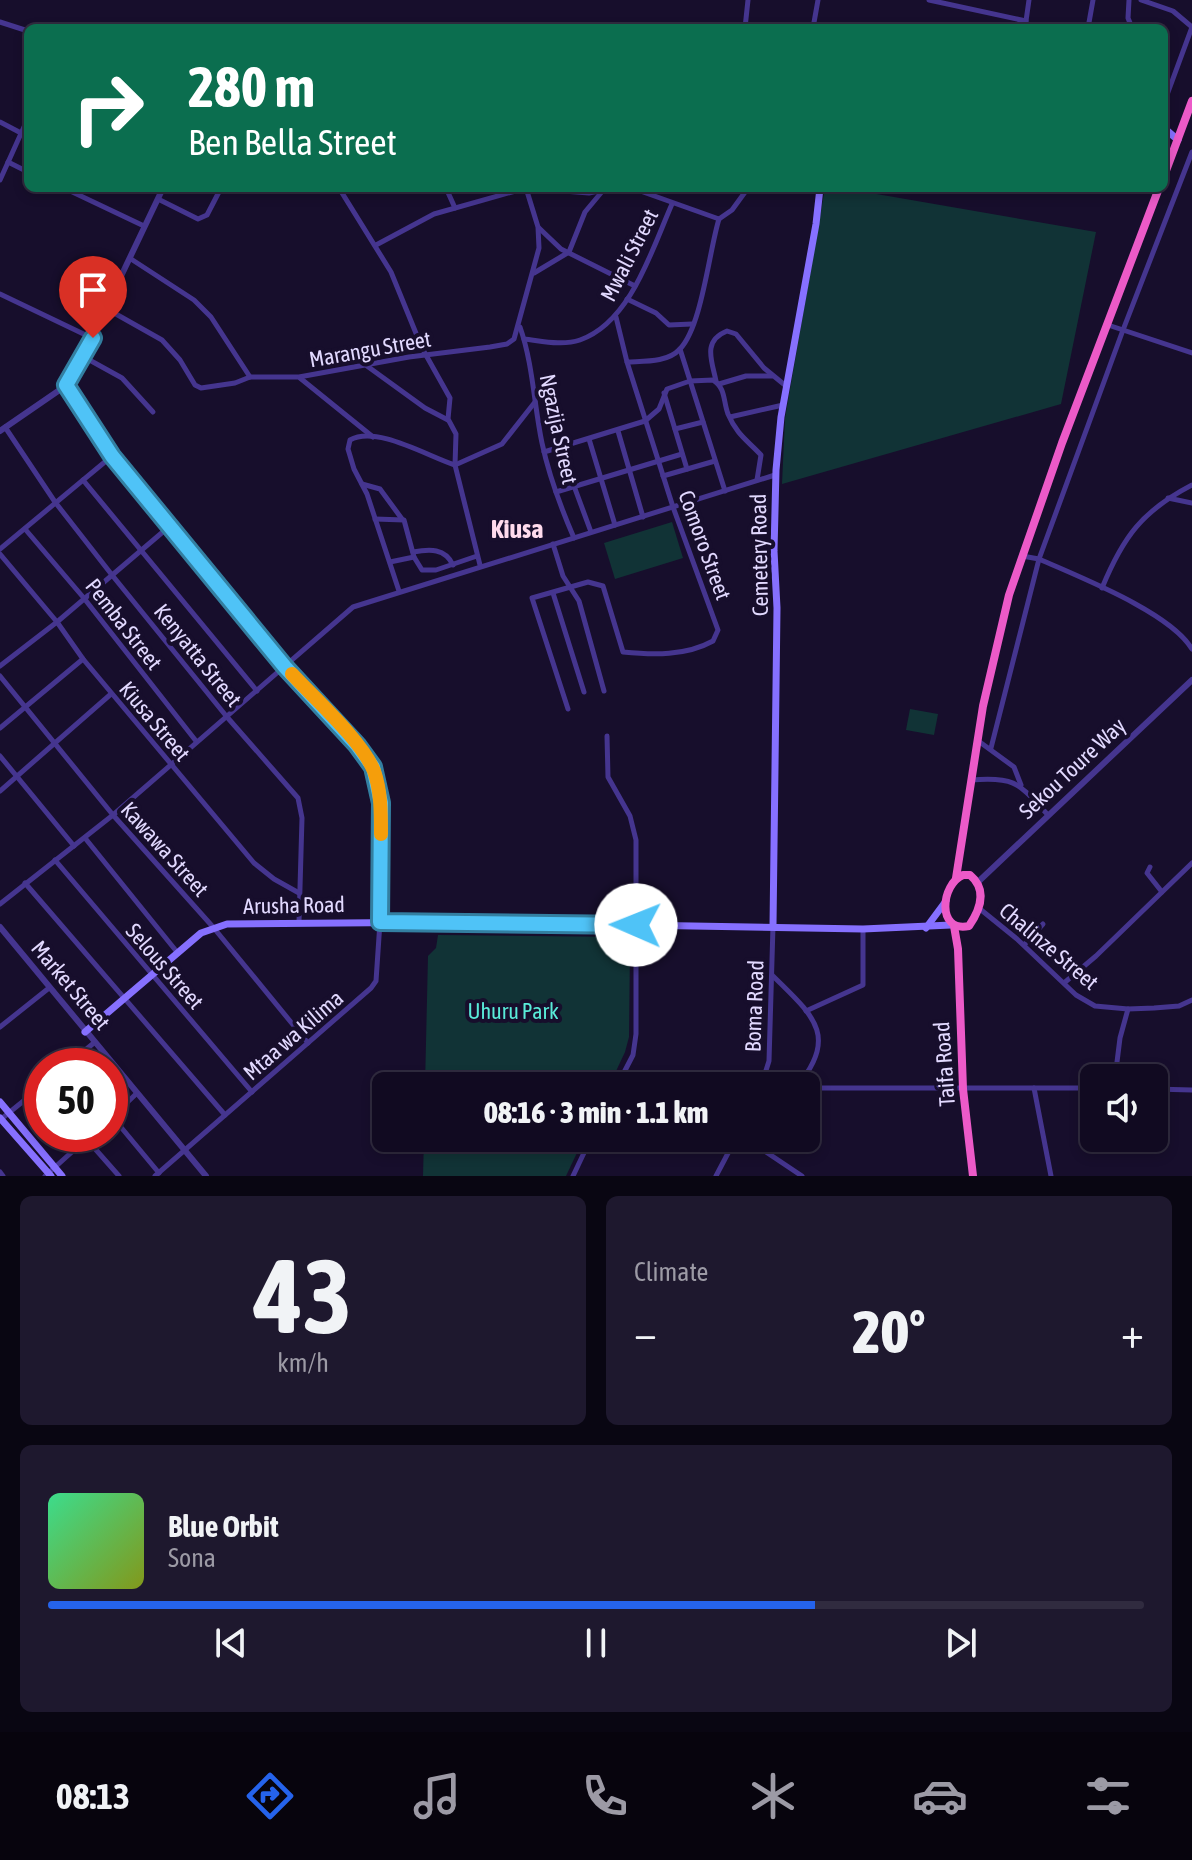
<!DOCTYPE html>
<html lang="en">
<head>
<meta charset="utf-8">
<style>
	:root { --surface:#110a21; --page:#1e182e; --text:#f1f3f6; --muted:#9c9aa5; --line:#302b3f; --accent:#2563eb }
	body { margin:0; font-family:"Asap Condensed",sans-serif; background:var(--page); color:var(--text); height:100vh; display:flex; flex-direction:column; font-size:30px; white-space:nowrap }
	* { box-sizing:border-box; margin:0 }
	p { font-size:26px; color:var(--muted) }
	.icon { flex:none; width:44px; height:44px; fill:none; stroke:currentColor; stroke-width:2; stroke-linecap:round; stroke-linejoin:round }
	.map { position:relative; height:1176px; overflow:hidden }
	.panel { display:flex; flex-direction:column; gap:20px; padding:20px; background:#090612; flex:1 }
	.panel>* { flex:none }
	.guide { position:absolute; left:24px; top:24px; width:1144px; height:168px; border-radius:12px; box-shadow:0 4px 12px #0003,0 0 0 2px var(--line); background:#0b6e4f; color:#fff; overflow:hidden }
	.controls { position:absolute; left:1080px; top:1064px; display:grid; gap:16px }
	.controls a { display:grid; place-items:center; width:88px; height:88px; border-radius:12px; background:var(--surface); box-shadow:0 4px 12px #0003,0 0 0 2px var(--line); font-size:40px }
	.speed { position:absolute; left:24px; top:1048px; display:flex; gap:16px; font-size:40px; font-weight:700; text-align:center }
	.speed>* { display:grid; place-content:center; width:104px; height:104px; border-radius:50%; background:var(--surface); box-shadow:0 4px 12px #0003,0 0 0 2px var(--line); line-height:1 }
	.speed .limit { border:12px solid #d22; background:#fff; color:#111 }
	.pin { position:absolute; display:grid; place-items:center; width:68px; height:68px; color:#fff; margin:-82px -34px; border-radius:50% 50% 50% 0; rotate:-45deg; box-shadow:0 0 8px #0007 }
	.pin .icon { rotate:45deg }
	.me { position:absolute; width:88px; margin:-44px; rotate:271deg; stroke-linejoin:round; filter:drop-shadow(0 0 6px #0008) }
	.turn { display:flex; align-items:center; gap:28px; height:168px; padding:0 32px; font-size:36px }
	.turn .icon { width:104px; height:104px; stroke-width:2.5 }
	.turn b { display:block; font-size:56px; line-height:68px }
	.big { font-size:60px; font-weight:800; line-height:1.1 }
	.panel .tile { flex:1; display:flex; flex-direction:column; justify-content:center; gap:12px; min-width:0; padding:0 28px; border-radius:12px; background:var(--page) }
	.panel .dial { align-items:center; gap:0 }
	.dial b { font-size:104px; line-height:1 }
	.song { display:flex; align-items:center; gap:24px }
	.cover { width:96px; height:96px; border-radius:12px; background:linear-gradient(135deg,hsl(150 70% 55%),hsl(70 70% 35%)) }
	.played { height:8px; border-radius:4px; background:linear-gradient(90deg,var(--accent) 70%,var(--line) 70%) }
	.keys { display:flex; justify-content:space-around; direction:ltr }
	.heat { display:flex; justify-content:space-between; align-items:center; font-size:44px; direction:ltr }
	.panel .tiles { flex:1; display:grid; gap:20px; grid-template-columns:1fr 1fr }
	.tile:last-child { grid-column:span 2 }
	.trip { position:absolute; left:372px; top:1072px; width:448px; height:80px; border-radius:12px; background:var(--surface); box-shadow:0 4px 12px #0003,0 0 0 2px var(--line); font-weight:800; line-height:80px; text-align:center }
	.menu { display:flex; height:128px; justify-content:space-around; align-items:center; background:#07040d; color:var(--muted) }
	.menu .icon { width:56px; height:56px }
	.menu .selected { color:var(--accent) }
	.menu b { font-size:36px; color:var(--text) }
	.map>svg:first-child { display:block }
	.green { fill:#113336 }
	.lines { fill:none; stroke-linecap:round; stroke-linejoin:round }
	.minor { stroke:#45358f; stroke-width:5 }
	.tertiary { stroke:#45358f; stroke-width:6 }
	.secondary { stroke:#8670ff; stroke-width:7 }
	.trunk { stroke:#ec5ac8; stroke-width:8 }
	.route-casing { stroke:#337fa1; stroke-width:20 }
	.route { stroke:#4fc3f7; stroke-width:14 }
	.slow { stroke:#f59e0b; stroke-width:14 }
	.labels { text-anchor:middle; dominant-baseline:central; stroke-width:8; stroke-linejoin:round; paint-order:stroke }
	.street-label { font-size:22px; fill:#e2d9ff; stroke:#170e2c }
	.park-label { font-size:22px; fill:#59ebd9; stroke:#170e2c }
	.quarter-label { font-size:26px; font-weight:bold; fill:#ffdbed; stroke:#170e2c }
</style>
</head>
<body>
<div class="map">
<svg width="1192" height="1176" viewBox="0 0 1192 1176">
	<rect width="100%" height="100%" fill="#170e2c"/>
	<!-- green -->
	<g class="green">
		<polygon points="825,188 842,188 1096,232 1061,404 782,484 785,418"/>
		<polygon points="672,522 683,558 615,579 604,543"/>
		<polygon points="910,709 938,714 934,735 906,730"/>
		<polygon points="438,935 624,937 630,946 629,1037 625,1052 609,1086 425,1086 428,956 436,948"/>
		<polygon points="424,1138 584,1138 566,1176 423,1176"/>
	</g>
	<g class="lines">
		<!-- minor -->
		<g class="minor">
			<polyline points="929,0 1026,21"/>
			<polyline points="1129,0 1128,18 1132,28"/>
			<polyline points="1141,0 1173,11 1192,27 1164,103"/>
			<polyline points="0,22 28,31"/>
			<polyline points="745,28 748,0"/>
			<polyline points="813,28 818,0"/>
			<polyline points="1025,28 1029,0"/>
			<polyline points="1088,28 1093,0"/>
			<polyline points="0,122 21,133"/>
			<polyline points="8,162 28,172"/>
			<polyline points="0,180 28,118"/>
			<polyline points="64,188 144,226"/>
			<polyline points="339,188 391,272 422,348 450,398 448,419 456,434 455,465 480,565"/>
			<polyline points="446,188 455,208"/>
			<polyline points="526,188 589,193 613,188"/>
			<polyline points="632,188 719,219 732,210 748,188"/>
			<polyline points="158,199 198,219 207,215 221,188"/>
			<polyline points="539,228 561,249 635,286"/>
			<polyline points="131,259 194,300 211,317 250,377"/>
			<polyline points="534,273 569,252 585,212 605,188"/>
			<polyline points="0,294 92,338"/>
			<polyline points="627,299 656,313 669,325 692,324"/>
			<polyline points="107,309 162,340 180,360 195,385 201,388 235,383 250,377 299,377 409,357 490,347 507,344 514,339 539,248 538,227 526,188 434,214 376,245"/>
			<polyline points="1108,325 1192,353"/>
			<path d="M 520,327 C 533,364 534,405 542,443 C 549,476 561,508 574,538"/>
			<path d="M 524,339 C 542,341 562,346 580,340 C 631,322 652,249 672,204"/>
			<polyline points="680,349 725,491"/>
			<polyline points="84,357 122,378 153,412"/>
			<path d="M 627,362 C 644,361 667,363 680,349 C 702,326 709,251 719,219"/>
			<polyline points="367,366 425,408 448,420"/>
			<polyline points="300,378 373,437"/>
			<path d="M 716,381 C 712,361 702,341 727,331 L 736,334 L 764,368 L 786,386"/>
			<polyline points="719,384 746,376 772,376"/>
			<polyline points="66,385 112,456 285,667 357,745 373,767 381,803 380,922 376,981 371,988 155,1176"/>
			<polyline points="664,393 687,469"/>
			<polyline points="730,417 783,405"/>
			<polyline points="559,426 574,486 591,532"/>
			<polyline points="5,427 55,502 112,575 227,717 298,798 302,818 299,922"/>
			<polyline points="675,429 703,422"/>
			<polyline points="618,431 643,517"/>
			<polyline points="589,439 615,525"/>
			<path d="M 544,452 L 645,421 L 659,409 L 667,389 L 690,381 L 713,380 C 726,388 723,401 728,414 C 737,435 747,440 761,455 L 757,480"/>
			<polyline points="663,476 715,461"/>
			<polyline points="83,480 257,691"/>
			<polyline points="362,484 380,489 402,519"/>
			<polyline points="556,492 682,454"/>
			<polyline points="1168,498 1192,503"/>
			<polyline points="375,519 404,520 414,557 422,570 436,570 477,556"/>
			<polyline points="25,529 83,597 196,741"/>
			<polyline points="553,544 563,576 579,601 604,691"/>
			<polyline points="0,549 112,456"/>
			<path d="M 413,552 C 430,549 445,548 453,565"/>
			<polyline points="0,554 57,622 83,659 254,863 274,879 299,893"/>
			<path d="M 1022,556 L 1039,559 C 1079,577 1170,612 1192,649"/>
			<polyline points="390,562 414,557"/>
			<path d="M 1102,588 C 1123,537 1142,511 1192,485"/>
			<path d="M 399,591 L 367,494 L 354,469 L 348,449 L 350,440 C 376,425 427,456 455,465 L 502,444 L 535,402"/>
			<polyline points="553,593 584,692"/>
			<polyline points="0,666 57,622 171,525"/>
			<polyline points="0,676 113,815 213,927 308,1043"/>
			<path d="M 568,709 L 532,598 L 588,582 L 603,586 L 623,652 C 653,655 686,656 713,641 L 718,630 L 673,507 L 627,362 L 616,317"/>
			<polyline points="0,728 83,659"/>
			<polyline points="607,736 608,777 630,816 636,840 636,1034 633,1055 617,1086"/>
			<polyline points="977,740 1014,767 1021,785"/>
			<polyline points="991,748 1039,559 1123,330 1192,152"/>
			<polyline points="0,756 74,846"/>
			<path d="M 971,780 C 1016,776 1019,784 1048,815"/>
			<polyline points="0,791 111,694"/>
			<polyline points="85,838 177,952"/>
			<polyline points="55,860 252,1092"/>
			<polyline points="1150,867 1147,873 1162,892"/>
			<polyline points="25,883 225,1115"/>
			<polyline points="0,904 113,815 353,607 775,475"/>
			<polyline points="980,909 1017,939 1076,995 1095,1006 1128,1009 1154,1008 1179,1006 1192,1000"/>
			<polyline points="1024,945 1043,924"/>
			<path d="M 772,975 C 810,1013 841,1035 797,1086"/>
			<polyline points="1064,983 1096,956 1192,863"/>
			<polyline points="806,1011 863,985 863,929"/>
			<polyline points="0,1027 49,988"/>
			<polyline points="66,1066 95,1042"/>
			<polyline points="1115,1078 1120,1038 1128,1009"/>
			<polyline points="761,1086 769,1061 773,926"/>
			<polyline points="806,1088 1094,1088"/>
			<polyline points="1034,1088 1051,1176"/>
			<polyline points="1154,1089 1192,1090"/>
			<polyline points="110,1114 159,1173"/>
			<polyline points="111,1118 137,1093"/>
			<polyline points="0,1120 42,1086"/>
			<polyline points="82,1134 119,1176"/>
			<polyline points="745,1138 802,1176"/>
			<polyline points="0,1172 3,1176"/>
			<polyline points="45,1176 92,1134"/>
			<polyline points="573,1176 591,1138"/>
			<polyline points="716,1176 736,1138"/>
		</g>
		<!-- tertiary -->
		<g class="tertiary">
			<polyline points="0,431 61,389 74,375 163,188"/>
			<polyline points="978,882 1192,680"/>
			<polyline points="0,927 206,1176"/>
		</g>
		<!-- secondary -->
		<g class="secondary">
			<polyline points="1164,128 1178,140"/>
			<polyline points="773,926 777,608 774,551 776,470 781,417 816,224 820,188"/>
			<polyline points="926,928 946,901"/>
			<polyline points="85,1032 201,933 227,924 458,922 863,929 951,925"/>
			<polyline points="0,1102 62,1176"/>
			<polyline points="0,1118 51,1176"/>
		</g>
		<!-- trunk -->
		<g class="trunk">
			<polyline points="1164,176 1192,101"/>
			<path d="M 963,875 L 970,875 C 988,890 980,910 969,926 C 936,933 941,884 963,875 Z"/>
			<polyline points="956,878 983,706 1009,595 1062,443 1159,188"/>
			<polyline points="954,926 958,949 963,1089 973,1176"/>
		</g>
	</g>
	<g class="lines">
		<!-- route casing -->
		<g class="route-casing">
			<polyline id="route" points="93,338 66,385 112,456 285,667 357,745 373,767 381,803 380,922 636,925"/>
		</g>
		<!-- route -->
		<use href="#route" class="route"/>
		<!-- slow -->
		<path class="slow" d="M 292,674 C 315,699 362,741 374,771 C 381,791 381,812 381,834"/>
	</g>
	<g class="labels">
		<!-- street labels -->
		<g class="street-label">
			<text transform="translate(629 255) rotate(-63)">Mwali Street</text>
			<text transform="translate(370 349) rotate(-10)">Marangu Street</text>
			<text transform="translate(559 429) rotate(78)">Ngazija Street</text>
			<text transform="translate(705 545) rotate(70)">Comoro Street</text>
			<text transform="translate(759 555) rotate(-91)">Cemetery Road</text>
			<text transform="translate(124 624) rotate(52)">Pemba Street</text>
			<text transform="translate(198 655) rotate(51)">Kenyatta Street</text>
			<text transform="translate(155 721) rotate(50)">Kiusa Street</text>
			<text transform="translate(1072 768) rotate(-43)">Sekou Toure Way</text>
			<text transform="translate(165 849) rotate(48)">Kawawa Street</text>
			<text transform="translate(294 905) rotate(-1)">Arusha Road</text>
			<text transform="translate(1049 946) rotate(40)">Chalinze Street</text>
			<text transform="translate(165 966) rotate(49)">Selous Street</text>
			<text transform="translate(71 985) rotate(50)">Market Street</text>
			<text transform="translate(754 1006) rotate(-88)">Boma Road</text>
			<text transform="translate(293 1035) rotate(-41)">Mtaa wa Kilima</text>
			<text transform="translate(944 1064) rotate(-94)">Taifa Road</text>
		</g>
		<!-- park labels -->
		<g class="park-label">
			<text x="513" y="1011">Uhuru Park</text>
		</g>
		<!-- quarter labels -->
		<g class="quarter-label">
			<text x="517" y="529">Kiusa</text>
		</g>
	</g>
</svg>
<div class="controls">
<a><svg class="icon" aria-label="sound" viewBox="0 0 24 24"><path d="M4 9h4l5-4v14l-5-4H4zM17 9q2 3 0 6"/></svg></a>
</div>
<div class="speed"><div class="limit">50</div></div>
<div class="pin" style="left:93px;top:338px;background:#d93025"><svg class="icon" aria-label="arrive" viewBox="0 0 24 24"><path d="M6 21V4h12l-3 4 3 4H6"/></svg></div>
<svg class="me" style="left:636px;top:925px" viewBox="-20 -20 40 40"><circle r="19" fill="#fff"/><path d="M0-13L10 11 0 6-10 11z" fill="#4fc3f7"/></svg>
<div class="trip">08:16 · 3 min · 1.1 km</div>
<div class="guide">
<div class="turn"><svg class="icon" aria-label="right" viewBox="0 0 24 24"><path d="M7 20v-9h11M14 6l5 5-5 5"/></svg><div><b>280 m</b>Ben Bella Street</div></div>
</div>
</div>
<section class="panel">
<div class="tiles">
<div class="tile dial"><b>43</b><p>km/h</p></div>
<div class="tile"><p>Climate</p>
<div class="heat"><a>−</a><b class="big">20°</b><a>+</a></div>
</div>
<div class="tile">
<div class="song"><i class="cover"></i><div><b>Blue Orbit</b><p>Sona</p></div></div>
<div class="played"></div>
<div class="keys"><svg class="icon" aria-label="previous" viewBox="0 0 24 24"><path d="M18 5L8 12l10 7zM5 5v14"/></svg><svg class="icon" aria-label="pause" viewBox="0 0 24 24"><path d="M8 5v14M16 5v14"/></svg><svg class="icon" aria-label="next" viewBox="0 0 24 24"><path d="M6 5l10 7-10 7zM19 5v14"/></svg></div>
</div>
</div>
</section>
<nav class="menu">
<b>08:13</b>
<svg class="icon selected" aria-label="directions" viewBox="0 0 24 24"><path d="M12 3l9 9-9 9-9-9zM9 14v-3h6M13 9l2 2-2 2"/></svg>
<svg class="icon" aria-label="music" viewBox="0 0 24 24"><path d="M9 18V5l10-2v13"/><circle cx="6" cy="18" r="3"/><circle cx="16" cy="16" r="3"/></svg>
<svg class="icon" aria-label="phone" viewBox="0 0 24 24"><path d="M5 4h4l2 5-3 2q2 4 5 5l2-3 5 2v4C11 20 4 13 5 4z"/></svg>
<svg class="icon" aria-label="climate" viewBox="0 0 24 24"><path d="M12 3v18M4 7l16 10M4 17L20 7"/></svg>
<svg class="icon" aria-label="car" viewBox="0 0 24 24"><path d="M5 17H2v-5l4-1 3-4h7l3 4 3 1v5h-3M9 17h6M6 11h13"/><circle cx="7" cy="17" r="2"/><circle cx="17" cy="17" r="2"/></svg>
<svg class="icon" aria-label="filters" viewBox="0 0 24 24"><path d="M4 7h16M4 17h16"/><circle cx="9" cy="7" r="2"/><circle cx="15" cy="17" r="2"/></svg>
</nav>
</body>
</html>
